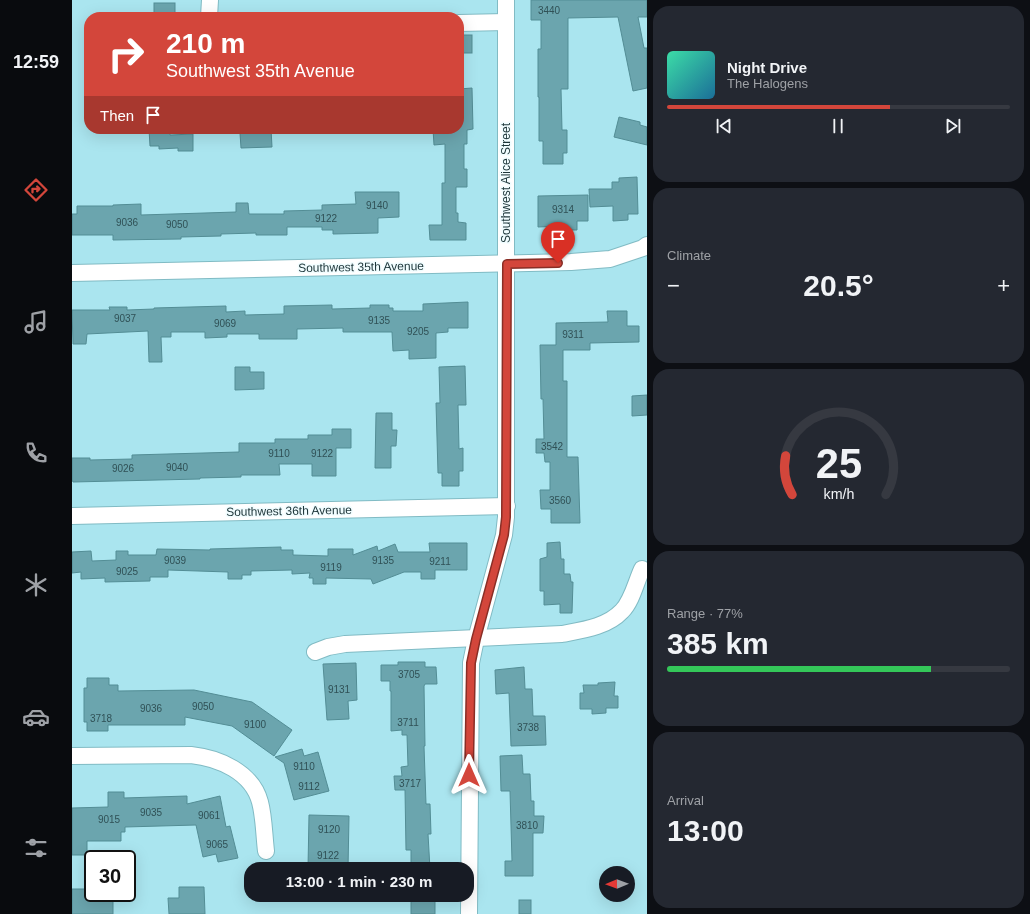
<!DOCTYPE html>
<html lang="en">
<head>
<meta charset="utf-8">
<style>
	:root { --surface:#171b24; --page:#242831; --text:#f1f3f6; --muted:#9ea1a6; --line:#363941; --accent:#d3463b }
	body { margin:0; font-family:Helvetica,sans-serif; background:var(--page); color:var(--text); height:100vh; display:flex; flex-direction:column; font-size:15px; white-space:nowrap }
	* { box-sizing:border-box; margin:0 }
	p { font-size:13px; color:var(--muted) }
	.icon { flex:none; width:22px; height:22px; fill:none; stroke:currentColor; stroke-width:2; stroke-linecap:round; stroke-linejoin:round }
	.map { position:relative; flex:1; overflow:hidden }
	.panel { display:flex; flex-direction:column; gap:6px; padding:6px; background:#0d0f14; width:383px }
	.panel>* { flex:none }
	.top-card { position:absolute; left:12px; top:12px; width:380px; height:122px; border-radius:16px; box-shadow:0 4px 16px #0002; background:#d3463b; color:#fff; overflow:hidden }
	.needle { width:26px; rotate:269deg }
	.tools { position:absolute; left:527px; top:866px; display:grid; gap:8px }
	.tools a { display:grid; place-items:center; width:36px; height:36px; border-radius:50%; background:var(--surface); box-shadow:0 4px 16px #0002; font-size:20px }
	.speed { position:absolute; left:12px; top:850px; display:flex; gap:8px; font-size:20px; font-weight:700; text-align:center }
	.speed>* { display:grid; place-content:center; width:52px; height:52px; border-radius:50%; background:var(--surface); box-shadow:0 4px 16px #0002; line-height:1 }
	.speed .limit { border:2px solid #111; border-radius:6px; background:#fff; color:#111 }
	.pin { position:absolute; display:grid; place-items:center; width:34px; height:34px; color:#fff; margin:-41px -17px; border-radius:50% 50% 50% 0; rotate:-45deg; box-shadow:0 0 4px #0007 }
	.pin .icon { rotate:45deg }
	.me { position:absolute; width:44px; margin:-22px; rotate:0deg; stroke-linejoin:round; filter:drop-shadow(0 0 3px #0008) }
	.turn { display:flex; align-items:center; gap:14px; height:84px; padding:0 16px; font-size:18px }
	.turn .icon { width:52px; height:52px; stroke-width:2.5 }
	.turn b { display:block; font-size:28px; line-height:34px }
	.then { display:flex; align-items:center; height:38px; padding:0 16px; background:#0003; gap:8px; font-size:15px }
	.big { font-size:30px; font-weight:700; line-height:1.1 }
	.panel .widget { flex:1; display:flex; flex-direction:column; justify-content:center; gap:6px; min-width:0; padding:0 14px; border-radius:16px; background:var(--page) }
	.panel .dial { align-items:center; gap:0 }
	.dial svg { height:104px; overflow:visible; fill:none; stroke:var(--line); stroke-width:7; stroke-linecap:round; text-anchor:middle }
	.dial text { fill:var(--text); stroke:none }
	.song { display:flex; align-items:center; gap:12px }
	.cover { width:48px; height:48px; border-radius:6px; background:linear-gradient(135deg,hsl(160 70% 55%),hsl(200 70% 35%)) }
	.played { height:4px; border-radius:2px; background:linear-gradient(90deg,var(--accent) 65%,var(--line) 65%) }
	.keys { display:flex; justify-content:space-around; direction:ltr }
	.heat { display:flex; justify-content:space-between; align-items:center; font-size:22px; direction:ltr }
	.charge { height:6px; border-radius:3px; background:linear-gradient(90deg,#34c759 77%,var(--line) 0) }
	.trip { position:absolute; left:172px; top:862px; width:230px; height:40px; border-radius:16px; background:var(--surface); box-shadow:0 4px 16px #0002; font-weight:700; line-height:40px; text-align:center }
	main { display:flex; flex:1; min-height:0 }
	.tabs { display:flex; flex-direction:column; width:72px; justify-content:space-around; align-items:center; background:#090b0e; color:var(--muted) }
	.tabs .icon { width:28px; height:28px }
	.tabs .on { color:var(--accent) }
	.tabs b { font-size:18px; color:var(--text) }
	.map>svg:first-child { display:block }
	.building { fill:#6ba5ae; stroke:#538d95 }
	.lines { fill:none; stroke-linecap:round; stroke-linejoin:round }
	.minor-casing { stroke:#81bbc4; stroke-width:18 }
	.minor { stroke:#fff; stroke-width:16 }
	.route-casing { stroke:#892e26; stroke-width:10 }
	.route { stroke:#d3463b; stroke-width:7 }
	.labels { text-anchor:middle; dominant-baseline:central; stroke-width:3; stroke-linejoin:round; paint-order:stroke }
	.number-label { font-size:10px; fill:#305156 }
	.street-label { font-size:12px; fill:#1d3539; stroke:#f1fdff }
</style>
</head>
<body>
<main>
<nav class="tabs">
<b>12:59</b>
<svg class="icon on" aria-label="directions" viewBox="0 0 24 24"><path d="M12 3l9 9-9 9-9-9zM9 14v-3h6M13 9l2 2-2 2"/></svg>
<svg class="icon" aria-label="music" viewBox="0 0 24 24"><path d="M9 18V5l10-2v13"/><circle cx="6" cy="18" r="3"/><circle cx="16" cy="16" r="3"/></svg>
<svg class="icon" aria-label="phone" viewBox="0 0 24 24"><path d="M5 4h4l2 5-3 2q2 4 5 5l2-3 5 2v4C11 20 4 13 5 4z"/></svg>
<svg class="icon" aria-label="climate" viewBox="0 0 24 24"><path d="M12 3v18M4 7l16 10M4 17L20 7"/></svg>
<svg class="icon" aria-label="car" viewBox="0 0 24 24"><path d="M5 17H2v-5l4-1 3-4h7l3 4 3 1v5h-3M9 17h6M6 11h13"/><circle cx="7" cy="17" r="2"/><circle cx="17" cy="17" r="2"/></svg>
<svg class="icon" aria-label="filters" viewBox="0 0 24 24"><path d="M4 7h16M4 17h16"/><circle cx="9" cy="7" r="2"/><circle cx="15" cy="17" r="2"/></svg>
</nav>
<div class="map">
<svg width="575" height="914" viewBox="0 0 575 914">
	<rect width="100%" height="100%" fill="#aae5ef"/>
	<!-- building -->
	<g class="building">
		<polygon points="459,0 575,0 575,17 566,17 572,48 575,48 575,88 561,91 546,17 496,18 496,89 489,89 490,130 495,130 495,153 491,153 491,164 471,164 471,141 467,141 467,97 466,97 466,49 469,49 469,20 459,20"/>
		<rect x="82" y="3" width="21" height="14"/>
		<rect x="387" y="35" width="13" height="18"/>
		<polygon points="400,88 401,129 395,130 395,144 392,144 392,169 395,169 395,187 384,187 384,213 386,213 386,222 394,223 394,240 358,240 357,225 370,225 370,183 373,183 373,144 362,145 361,129 387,129 387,89"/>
		<polygon points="547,117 568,122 568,125 575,127 575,145 542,137"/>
		<polygon points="77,129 98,129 98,135 121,134 121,151 106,151 106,148 87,149 87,146 78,146"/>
		<polygon points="179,129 199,129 200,147 169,148 168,133 179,132"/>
		<polygon points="565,177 566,214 556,214 556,220 541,221 541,206 518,207 517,189 540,189 540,182 547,182 547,178"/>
		<polygon points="283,192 327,192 327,217 306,218 306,233 261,234 261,230 250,230 250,227 215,227 215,235 184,235 184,233 149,234 149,236 109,237 109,239 41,240 41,235 0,235 0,214 5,214 5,206 41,206 41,205 69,204 69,215 164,212 164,203 176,203 177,214 212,214 212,211 250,210 250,205 284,204"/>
		<polygon points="516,195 516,221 505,221 505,230 489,230 489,226 466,227 466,196"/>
		<polygon points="396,302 396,328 376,328 376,332 364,333 364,358 337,359 337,350 321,351 320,332 271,332 271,328 225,329 225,339 187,339 187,334 155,334 155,337 133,338 133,332 99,332 99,337 89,337 90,362 77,362 76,331 15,334 14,344 1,344 0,310 38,310 37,307 55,307 55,310 82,309 82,308 154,306 154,312 173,311 173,315 212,314 212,306 260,305 260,309 298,308 298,305 317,305 317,308 321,308 321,311 351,311 351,304"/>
		<polygon points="535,311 555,311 555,326 567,326 567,342 518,343 518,350 491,350 491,381 495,381 495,457 506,457 508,523 479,523 479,509 469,509 468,490 478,490 478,462 473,462 472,453 464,453 464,439 472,439 471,399 469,399 468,345 484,345 484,323 536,322"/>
		<polygon points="393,366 394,405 386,405 387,449 391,448 391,471 387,471 387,486 370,486 370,473 366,473 364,403 368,403 367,367"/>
		<polygon points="163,367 178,367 178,372 192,372 192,389 163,390"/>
		<polygon points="575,395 575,415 560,416 560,396"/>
		<polygon points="304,413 320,413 320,430 325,430 324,446 319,446 319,468 303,468"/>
		<polygon points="260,429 279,429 279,448 264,448 264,476 240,476 240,464 207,464 208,475 169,475 169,477 128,478 128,479 1,482 0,480 0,458 18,458 18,460 60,459 60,455 167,452 167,443 203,443 203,439 236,439 236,435 260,435"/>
		<polygon points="488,542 489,559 492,559 492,574 498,574 499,582 501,582 500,613 488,613 488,604 472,605 472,591 468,591 468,559 475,557 475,543"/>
		<polygon points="357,543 395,543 395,570 363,570 363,579 349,579 349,572 332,572 301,584 299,579 254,578 254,584 241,584 241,578 237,578 238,573 220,574 220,570 179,571 179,575 170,575 170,579 156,579 156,572 96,570 96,577 78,577 78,581 33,582 33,578 9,579 9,572 0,573 0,552 19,551 20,561 44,560 44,551 56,551 56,555 84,555 85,549 138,550 138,549 209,547 209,550 221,550 221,555 256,556 256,549 281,549 281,555 305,546 306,551 323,544 326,552 358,552"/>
		<polygon points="326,662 353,662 353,667 364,667 365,684 353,684 352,686 353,746 352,746 354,804 358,804 359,834 356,834 358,869 339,869 339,850 334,850 333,790 323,790 322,776 330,776 329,767 336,766 335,735 330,735 330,730 319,731 319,691 318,691 318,681 309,681 309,665 326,665"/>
		<polygon points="284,663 285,700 276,701 277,719 255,720 251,664"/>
		<polygon points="452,667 453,689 460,689 461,716 473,716 474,745 439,746 437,693 424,694 423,670"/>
		<polygon points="15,678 37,678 37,685 46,685 46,691 122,690 180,702 220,730 202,756 160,726 113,717 113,725 36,725 36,731 15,731 15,722 12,722 12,688 15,688"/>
		<polygon points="543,682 542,696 546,696 546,708 534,708 534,713 520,714 520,709 508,709 508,693 512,693 511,685 526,685 526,683"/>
		<polygon points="230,749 232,756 246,752 257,791 222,800 212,763 203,757"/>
		<polygon points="450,755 451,774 458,774 459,801 462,801 462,816 472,816 471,833 461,833 461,876 433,876 433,861 440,861 438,791 429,791 428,756"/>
		<polygon points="36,792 52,792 52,798 115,796 115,804 148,796 154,827 158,826 166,858 146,862 144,854 131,857 124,825 53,827 53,832 49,832 49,841 15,841 15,855 0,855 0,808 36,807"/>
		<polygon points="237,815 277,816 276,869 236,868"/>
		<polygon points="107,887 132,887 133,914 97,914 96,898 107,898"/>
		<polygon points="0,889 21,889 21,893 41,893 41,914 0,914"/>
		<rect x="339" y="895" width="24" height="19"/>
		<rect x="447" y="900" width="12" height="14"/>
	</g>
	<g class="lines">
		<!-- minor casing -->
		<g class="minor-casing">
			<g id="minor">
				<polyline points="137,17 138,0"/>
				<polyline points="387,23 434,22"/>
				<polyline points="0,273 499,262 538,259 571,248 575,245"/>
				<polyline points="0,516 435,506"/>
				<path d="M 243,652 L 256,647 L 273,644 L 490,634 C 511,630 535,627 550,611 C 560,601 564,582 570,569"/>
				<path d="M 0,756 L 119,755 C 147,758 180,772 188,802 C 192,817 192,834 194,851"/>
				<polyline points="397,914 399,663 404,639 432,535 434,517 434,0"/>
			</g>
		</g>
		<!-- minor -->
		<use href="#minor" class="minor"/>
	</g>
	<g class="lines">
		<!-- route casing -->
		<g class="route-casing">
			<polyline id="route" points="397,775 399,663 404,639 432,535 434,517 435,264 486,263"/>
		</g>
		<!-- route -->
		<use href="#route" class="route"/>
	</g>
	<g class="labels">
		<!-- number labels -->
		<g class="number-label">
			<text x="477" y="10">3440</text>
			<text x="305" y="205">9140</text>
			<text x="491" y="209">9314</text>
			<text x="254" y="218">9122</text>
			<text x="55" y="222">9036</text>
			<text x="105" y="224">9050</text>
			<text x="53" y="318">9037</text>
			<text x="307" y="320">9135</text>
			<text x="153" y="323">9069</text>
			<text x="346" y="331">9205</text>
			<text x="501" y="334">9311</text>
			<text x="480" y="446">3542</text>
			<text x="207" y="453">9110</text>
			<text x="250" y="453">9122</text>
			<text x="105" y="467">9040</text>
			<text x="51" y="468">9026</text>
			<text x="488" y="500">3560</text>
			<text x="103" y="560">9039</text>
			<text x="311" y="560">9135</text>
			<text x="368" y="561">9211</text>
			<text x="259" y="567">9119</text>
			<text x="55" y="571">9025</text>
			<text x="337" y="674">3705</text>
			<text x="267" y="689">9131</text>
			<text x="131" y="706">9050</text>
			<text x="79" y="708">9036</text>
			<text x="29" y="718">3718</text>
			<text x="336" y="722">3711</text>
			<text x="183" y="724">9100</text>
			<text x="456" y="727">3738</text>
			<text x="232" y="766">9110</text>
			<text x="338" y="783">3717</text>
			<text x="237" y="786">9112</text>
			<text x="79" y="812">9035</text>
			<text x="137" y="815">9061</text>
			<text x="37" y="819">9015</text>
			<text x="455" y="825">3810</text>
			<text x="257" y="829">9120</text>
			<text x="145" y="844">9065</text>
			<text x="256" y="855">9122</text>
		</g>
		<!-- street labels -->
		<g class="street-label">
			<text transform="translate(434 183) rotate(-90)">Southwest Alice Street</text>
			<text transform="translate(289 267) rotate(-1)">Southwest 35th Avenue</text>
			<text transform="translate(217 511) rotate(-1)">Southwest 36th Avenue</text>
		</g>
	</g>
</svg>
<div class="tools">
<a><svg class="needle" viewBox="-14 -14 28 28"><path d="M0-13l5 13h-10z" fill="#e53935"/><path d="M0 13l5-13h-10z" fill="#9ea1a6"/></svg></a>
</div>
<div class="speed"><div class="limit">30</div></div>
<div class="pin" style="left:486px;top:263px;background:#d93025"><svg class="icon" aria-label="arrive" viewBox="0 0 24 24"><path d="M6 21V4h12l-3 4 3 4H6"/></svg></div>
<svg class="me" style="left:397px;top:775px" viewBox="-20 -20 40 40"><path d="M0-17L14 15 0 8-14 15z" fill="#d3463b" stroke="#fff" stroke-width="4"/></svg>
<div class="trip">13:00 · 1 min · 230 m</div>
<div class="top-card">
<div class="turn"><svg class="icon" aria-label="right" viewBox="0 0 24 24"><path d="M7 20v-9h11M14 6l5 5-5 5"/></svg><div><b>210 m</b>Southwest 35th Avenue</div></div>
<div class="then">Then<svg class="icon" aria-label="arrive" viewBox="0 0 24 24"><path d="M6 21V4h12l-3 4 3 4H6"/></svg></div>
</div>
</div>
<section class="panel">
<div class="widget">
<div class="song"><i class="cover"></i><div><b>Night Drive</b><p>The Halogens</p></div></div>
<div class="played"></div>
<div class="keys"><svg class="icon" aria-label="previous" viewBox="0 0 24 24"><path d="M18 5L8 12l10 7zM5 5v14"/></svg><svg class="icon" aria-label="pause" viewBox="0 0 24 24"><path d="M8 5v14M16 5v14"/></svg><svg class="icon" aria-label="next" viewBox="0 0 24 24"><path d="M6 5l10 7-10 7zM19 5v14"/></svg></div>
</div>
<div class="widget"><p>Climate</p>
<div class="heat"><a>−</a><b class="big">20.5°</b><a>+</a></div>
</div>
<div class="widget dial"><svg viewBox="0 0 100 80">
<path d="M14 69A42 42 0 1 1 86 69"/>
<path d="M14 69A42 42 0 0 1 9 39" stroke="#d3463b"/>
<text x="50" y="56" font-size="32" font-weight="700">25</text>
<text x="50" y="72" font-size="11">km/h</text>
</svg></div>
<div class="widget"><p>Range · 77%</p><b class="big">385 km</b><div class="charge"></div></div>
<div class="widget"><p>Arrival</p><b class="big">13:00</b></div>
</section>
</main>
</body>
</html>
